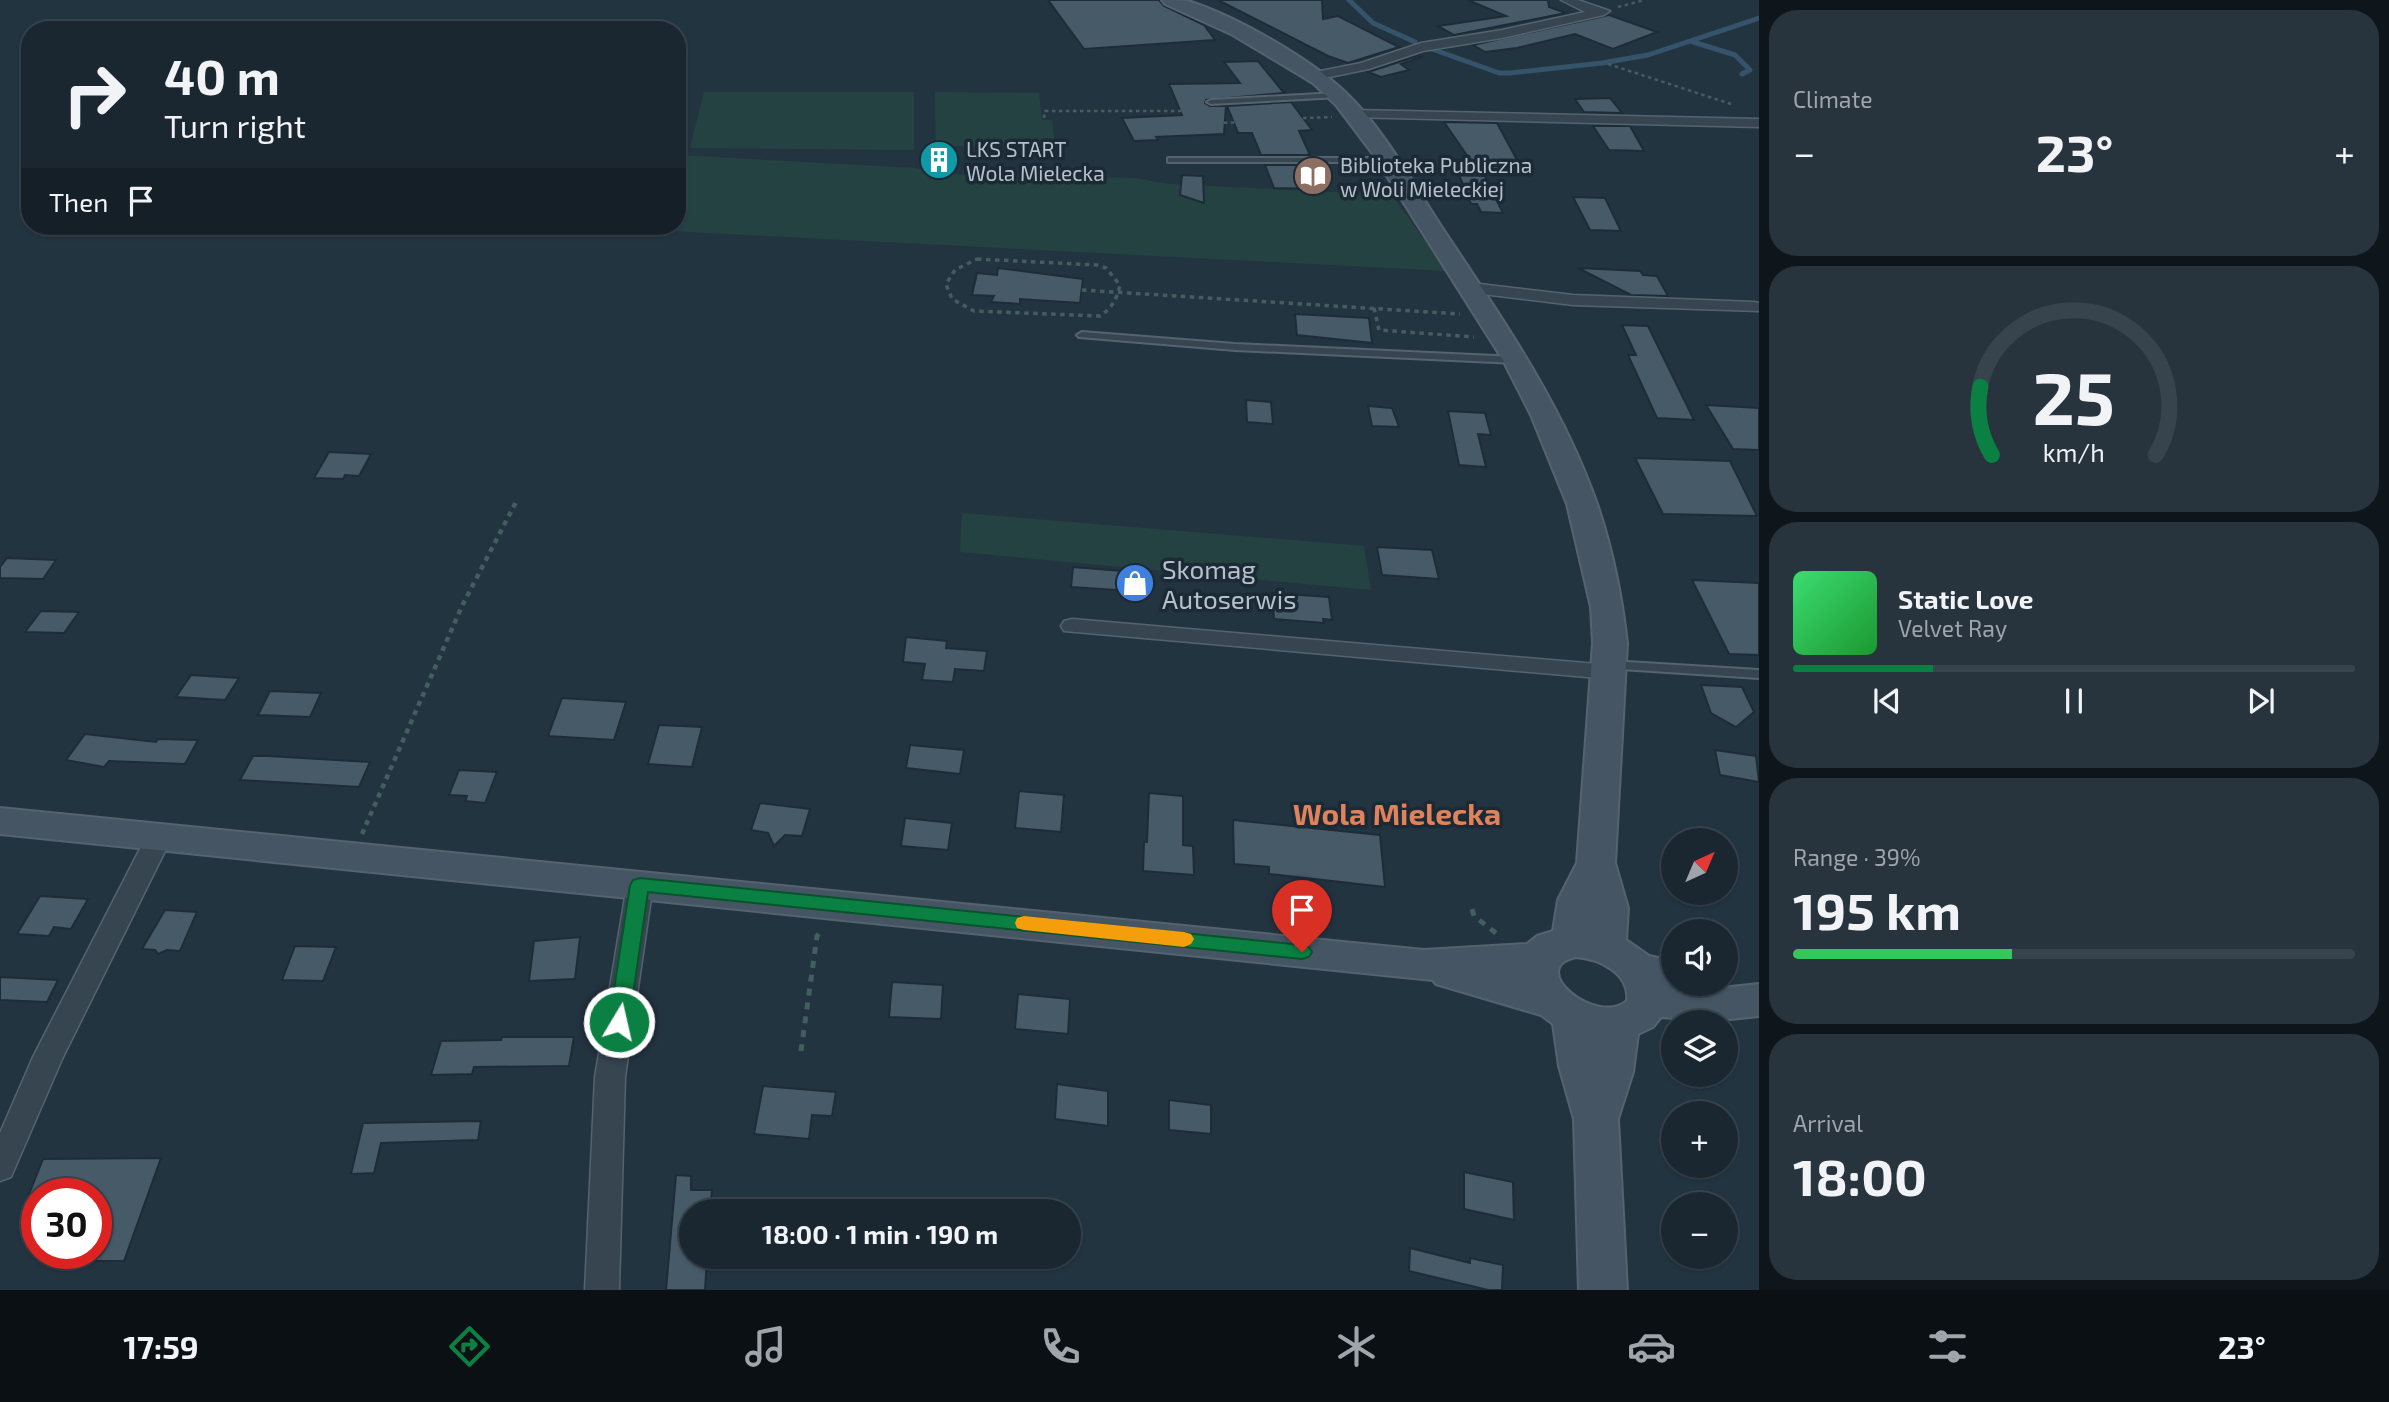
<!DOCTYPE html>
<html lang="en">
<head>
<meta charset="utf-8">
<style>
	:root { --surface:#1a2731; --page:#27333d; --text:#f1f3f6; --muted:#9fa5ab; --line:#38444d; --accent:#0b8043 }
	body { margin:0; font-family:"Exo 2",sans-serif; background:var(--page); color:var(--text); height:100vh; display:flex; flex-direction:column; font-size:26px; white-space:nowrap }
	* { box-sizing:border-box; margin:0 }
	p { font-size:23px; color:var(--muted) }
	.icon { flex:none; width:38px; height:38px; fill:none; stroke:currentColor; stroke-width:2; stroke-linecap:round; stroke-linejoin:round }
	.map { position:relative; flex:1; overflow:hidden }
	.side { display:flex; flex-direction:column; gap:10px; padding:10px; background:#0e151b; width:630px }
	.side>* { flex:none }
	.top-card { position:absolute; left:21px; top:21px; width:665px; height:214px; border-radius:28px; box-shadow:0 2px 5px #0004,0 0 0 2px var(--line); background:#1a2731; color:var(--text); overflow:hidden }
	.needle { width:46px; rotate:44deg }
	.controls { position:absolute; left:1661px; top:828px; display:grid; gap:14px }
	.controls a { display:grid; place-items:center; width:77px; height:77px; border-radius:50%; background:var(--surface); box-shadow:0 2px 5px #0004,0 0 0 2px var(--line); font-size:35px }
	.speed { position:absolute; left:21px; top:1178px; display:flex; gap:14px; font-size:35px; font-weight:700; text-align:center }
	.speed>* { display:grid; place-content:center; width:91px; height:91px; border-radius:50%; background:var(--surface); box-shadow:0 2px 5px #0004,0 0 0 2px var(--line); line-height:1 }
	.speed .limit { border:10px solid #d22; background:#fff; color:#111 }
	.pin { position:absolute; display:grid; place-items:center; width:60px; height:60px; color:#fff; margin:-72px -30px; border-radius:50% 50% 50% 0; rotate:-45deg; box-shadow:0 0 7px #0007 }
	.pin .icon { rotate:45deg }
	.me { position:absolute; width:77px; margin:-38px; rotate:9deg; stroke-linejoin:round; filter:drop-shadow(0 0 5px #0008) }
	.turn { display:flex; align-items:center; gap:24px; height:147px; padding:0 28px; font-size:32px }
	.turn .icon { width:91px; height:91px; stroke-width:2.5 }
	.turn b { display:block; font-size:49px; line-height:60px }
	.then { display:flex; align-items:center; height:66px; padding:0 28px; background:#0003; gap:14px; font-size:26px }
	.big { font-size:52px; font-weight:700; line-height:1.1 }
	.side .card { flex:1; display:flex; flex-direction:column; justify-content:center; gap:10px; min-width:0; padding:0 24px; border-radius:28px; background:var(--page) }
	.side .dial { align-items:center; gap:0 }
	.dial svg { height:182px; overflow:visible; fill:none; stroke:var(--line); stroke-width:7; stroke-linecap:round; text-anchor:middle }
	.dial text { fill:var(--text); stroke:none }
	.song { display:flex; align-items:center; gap:21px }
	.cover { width:84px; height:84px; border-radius:10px; background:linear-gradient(135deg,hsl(140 70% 55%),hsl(130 70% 35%)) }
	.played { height:7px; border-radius:4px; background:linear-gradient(90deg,var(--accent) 25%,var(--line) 25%) }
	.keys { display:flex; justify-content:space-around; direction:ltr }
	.heat { display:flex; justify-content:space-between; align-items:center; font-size:38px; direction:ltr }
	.charge { height:10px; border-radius:5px; background:linear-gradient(90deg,#34c759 39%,var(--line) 0) }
	.trip { position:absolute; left:679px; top:1199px; width:402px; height:70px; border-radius:35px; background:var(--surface); box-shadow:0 2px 5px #0004,0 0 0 2px var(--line); font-weight:700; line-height:70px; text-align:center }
	.menu { display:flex; height:112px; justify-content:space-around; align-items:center; background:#0a1014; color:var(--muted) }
	.menu .icon { width:49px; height:49px }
	.menu .selected { color:var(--accent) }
	.menu b { font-size:32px; color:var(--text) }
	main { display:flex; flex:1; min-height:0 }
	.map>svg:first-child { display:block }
	.green { fill:#254242 }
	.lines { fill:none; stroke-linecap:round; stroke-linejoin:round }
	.stream { stroke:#35536a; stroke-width:5 }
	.building { fill:#475a68; stroke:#1e2c38; stroke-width:2 }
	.lane-casing { stroke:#55636f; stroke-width:4 }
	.street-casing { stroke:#55636f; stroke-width:3 }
	.secondary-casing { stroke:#55636f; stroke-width:4 }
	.path-far3 { stroke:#435e5e; stroke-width:2.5; stroke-dasharray:3.5 3.5; stroke-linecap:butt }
	.path-far2 { stroke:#435e5e; stroke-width:3.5; stroke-dasharray:4.5 4.5; stroke-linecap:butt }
	.path-far1 { stroke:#435e5e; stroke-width:4.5; stroke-dasharray:5 5; stroke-linecap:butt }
	.path { stroke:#435e5e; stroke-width:5; stroke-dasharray:7 7; stroke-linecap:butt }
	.lane { fill:#374551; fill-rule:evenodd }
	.street { fill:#374551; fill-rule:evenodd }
	.secondary { fill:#455564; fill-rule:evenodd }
	.route { fill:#0b8043; stroke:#07532c; stroke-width:2 }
	.slow { fill:#f59e0b }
	.labels { text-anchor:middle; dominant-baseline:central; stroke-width:7; stroke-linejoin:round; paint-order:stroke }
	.far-poi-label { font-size:21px; fill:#b4c0cc; stroke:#1c2a36; text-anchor:start }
	.poi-label { font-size:26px; fill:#b4c0cc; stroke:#1c2a36; text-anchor:start }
	.quarter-label { font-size:30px; font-weight:bold; fill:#de835c; stroke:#1c2a36 }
</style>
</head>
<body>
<main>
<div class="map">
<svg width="1759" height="1290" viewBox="0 0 1759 1290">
	<rect width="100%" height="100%" fill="#233441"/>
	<!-- green -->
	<g class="green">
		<polygon points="704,92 914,92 914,150 690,148"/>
		<polygon points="935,92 1039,93 1042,120 1052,120 1055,146 936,146"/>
		<polygon points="677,155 915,168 942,174 1134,178 1170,184 1392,195 1447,271 633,229 634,226 677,226"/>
		<polygon points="962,513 1364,546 1371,590 960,552"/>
	</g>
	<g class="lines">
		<!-- stream -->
		<g class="stream">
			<polyline points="1349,0 1373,23 1415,42"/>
			<polyline points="1693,42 1735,55 1750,70 1742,74"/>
			<polyline points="1432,49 1499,73 1510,73 1602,63 1648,55 1759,18"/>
		</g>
	</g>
	<!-- building -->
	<g class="building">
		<polygon points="1048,0 1159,0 1164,6 1204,25 1215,40 1084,49"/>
		<polygon points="1218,0 1322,0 1323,19 1338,16 1399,47 1348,63 1328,56"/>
		<polygon points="1468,0 1548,0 1549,7 1566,13 1454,35 1438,26 1506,16"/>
		<polygon points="1609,15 1657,32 1613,49 1575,34 1517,48 1485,52 1473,45"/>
		<polygon points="1418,56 1422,57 1401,64 1409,70 1381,77 1368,72"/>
		<polygon points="1258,61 1284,93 1206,100 1205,103 1210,106 1226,106 1224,134 1156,137 1158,140 1134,141 1122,118 1182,115 1169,84 1240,83 1224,62"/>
		<polygon points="1610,98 1622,113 1584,112 1575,99"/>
		<polygon points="1291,102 1312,130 1299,131 1310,155 1261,155 1252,133 1238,133 1227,106"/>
		<polygon points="1444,122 1497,123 1523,171 1477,170"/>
		<polygon points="1593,126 1630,126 1644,151 1609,150"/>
		<polygon points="1265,165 1314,165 1325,189 1274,188"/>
		<polygon points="1182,175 1203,176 1204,203 1180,195"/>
		<polygon points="1459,175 1485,176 1503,213 1481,212 1477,204 1471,204"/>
		<polygon points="1573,197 1605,198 1621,231 1590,230"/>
		<polygon points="998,268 1083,279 1080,303 1020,299 1020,304 991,302 994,296 972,295 977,273 997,275"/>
		<polygon points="1578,268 1640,271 1643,275 1657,276 1668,296 1631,295"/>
		<polygon points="1295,314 1369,318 1372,343 1297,335"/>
		<polygon points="1622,325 1648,326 1694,420 1657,418 1628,355 1636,355"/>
		<polygon points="1246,400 1271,402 1273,424 1247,422"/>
		<polygon points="1706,405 1759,408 1759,450 1733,449"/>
		<polygon points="1368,406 1392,408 1399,427 1372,426"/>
		<polygon points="1448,411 1485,413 1491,435 1478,434 1486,467 1459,465"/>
		<polygon points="329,452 371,454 359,476 345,475 343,479 314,478"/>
		<polygon points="1635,458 1730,461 1757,516 1663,514"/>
		<polygon points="1377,547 1432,550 1439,579 1382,575"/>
		<polygon points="7,558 56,560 43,579 0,578 0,567"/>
		<polygon points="1073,567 1147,573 1147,592 1071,587"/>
		<polygon points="1692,580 1759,583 1759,655 1729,654"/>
		<polygon points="1272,593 1329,597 1332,620 1323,619 1324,623 1274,619"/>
		<polygon points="41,611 79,612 64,633 25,632"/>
		<polygon points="906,637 947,641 946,648 987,651 984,671 955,669 953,682 922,680 925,664 903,662"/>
		<polygon points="191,675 239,678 225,700 176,697"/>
		<polygon points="1701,685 1742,687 1754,712 1736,727 1711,713"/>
		<polygon points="270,691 321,693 310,717 258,715"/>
		<polygon points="562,698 626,702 614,740 548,736"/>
		<polygon points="659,725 702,727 692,767 648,764"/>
		<polygon points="85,734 156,742 158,739 198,740 185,764 109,761 104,767 66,760"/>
		<polygon points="910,745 964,750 960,774 906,768"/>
		<polygon points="1715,750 1756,756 1759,782 1720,775"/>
		<polygon points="253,756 268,756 370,762 359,787 240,780"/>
		<polygon points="459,770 497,772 485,803 465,801 467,796 449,795"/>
		<polygon points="1019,791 1064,795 1061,832 1015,828"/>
		<polygon points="1149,793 1183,796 1183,845 1193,846 1194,875 1143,871 1144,842 1147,842"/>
		<polygon points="760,803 810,809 802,836 785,835 774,846 768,833 751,830"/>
		<polygon points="905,818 952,823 948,850 901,846"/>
		<polygon points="1233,820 1380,835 1385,887 1269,874 1269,867 1234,864"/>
		<polygon points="40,896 88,899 71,929 54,927 49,936 17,934"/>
		<polygon points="165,910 197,912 180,951 167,950 158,954 155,950 142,949"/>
		<polygon points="580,937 575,979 529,981 534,941"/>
		<polygon points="295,946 336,947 323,981 282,980"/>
		<polygon points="0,977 58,980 47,1002 0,1000"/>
		<polygon points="892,982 943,985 941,1019 889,1017"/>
		<polygon points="1018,994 1070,999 1068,1034 1015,1029"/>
		<polygon points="502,1037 574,1037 569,1066 474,1067 472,1074 431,1075 441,1041 501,1040"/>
		<polygon points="1057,1084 1108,1091 1108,1126 1055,1119"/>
		<polygon points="763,1086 836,1092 832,1116 812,1115 809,1139 754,1134"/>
		<polygon points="1169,1100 1211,1105 1211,1134 1169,1130"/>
		<polygon points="481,1121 478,1140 381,1143 374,1173 351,1174 363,1123"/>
		<polygon points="161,1158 124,1261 96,1261 96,1194 29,1194 43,1159"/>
		<polygon points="1464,1172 1513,1182 1514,1220 1464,1209"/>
		<polygon points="676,1175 691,1176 691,1190 712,1190 710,1211 691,1211 691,1256 707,1256 705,1290 666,1290"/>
		<polygon points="1410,1248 1470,1263 1470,1258 1503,1265 1502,1290 1488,1290 1409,1271"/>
	</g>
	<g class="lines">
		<!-- lane casing -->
		<g class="lane-casing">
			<g id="lane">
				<polygon points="1337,93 1341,95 1340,97 1211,104 1207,102 1211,100"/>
				<polygon points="1168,158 1386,158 1390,160 1386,162 1168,162"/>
				<polygon points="1082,332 1235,344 1516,357 1521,360 1516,363 1235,350 1079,337 1077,335"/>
				<polygon points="1610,661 1759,670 1759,678 1606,668 1604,665 1606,662"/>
			</g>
		</g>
		<!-- street casing -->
		<g class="street-casing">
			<g id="street">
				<polygon points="1561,0 1578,0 1610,11 1604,15 1502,38 1423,51 1369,69 1315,80 1308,76 1310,73 1361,63 1421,43 1502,30 1585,12"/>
				<polygon points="1354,110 1759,119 1759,127 1349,117 1347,114"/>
				<polygon points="1471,283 1573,295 1754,302 1759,303 1759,311 1573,305 1465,292 1463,288 1465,284"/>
				<polygon points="1072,619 1609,665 1617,667 1621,672 1617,677 1609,679 1064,631 1061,626 1064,621"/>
				<polygon points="159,828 168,831 172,837 63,1057 11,1177 0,1181 0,1133 33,1057 146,837 150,831"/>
				<polygon points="640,875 649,878 653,885 625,1077 619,1290 585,1290 595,1077 627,885 631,878"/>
			</g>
		</g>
		<!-- secondary casing -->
		<g class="secondary-casing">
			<path id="secondary" d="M 1162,0 C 1170,0 1180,0 1188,1 C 1236,16 1311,59 1347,94 C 1384,130 1411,180 1439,223 C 1498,313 1561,401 1597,504 C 1612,548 1622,597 1627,643 L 1615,863 L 1628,908 L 1626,940 L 1649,956 L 1673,961 L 1673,984 L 1690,984 L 1688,987 L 1711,989 L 1759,984 L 1759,1016 L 1711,1021 L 1661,1017 L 1653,1027 L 1638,1034 L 1633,1072 L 1618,1119 L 1627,1290 L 1579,1290 L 1574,1119 L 1559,1066 L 1553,1024 L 1541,1015 L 1436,984 L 1433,980 L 0,834 L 0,808 L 1424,950 L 1527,944 L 1537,936 L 1553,931 L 1558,900 L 1577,863 L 1593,643 L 1591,607 L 1567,504 L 1531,415 L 1503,360 L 1373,154 L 1336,105 L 1313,83 L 1233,35 L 1165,4 ZM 1576,957 C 1600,959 1630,973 1627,1001 C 1596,1027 1525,968 1576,957 Z"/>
		</g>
		<!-- path-far3 -->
		<g class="path-far3">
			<polyline points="1618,7 1645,0"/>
			<polyline points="1608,64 1731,104"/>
			<polyline points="1213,116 1219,123 1257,122"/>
			<polyline points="1044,118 1045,111 1199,111"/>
			<polyline points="1303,118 1332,117"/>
		</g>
		<!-- path-far2 -->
		<g class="path-far2">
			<path d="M 977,259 L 1097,265 L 1106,268 L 1120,285 C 1117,299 1112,308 1100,316 L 974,311 L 952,299 L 946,284 L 955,270 Z"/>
			<polyline points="1082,290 1460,314"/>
			<polyline points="1374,308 1379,330 1474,337"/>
		</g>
		<!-- path-far1 -->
		<polyline class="path-far1" points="362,834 462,606 516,502"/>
		<!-- path -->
		<g class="path">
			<polyline points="1472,909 1474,916 1496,933"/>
			<polyline points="801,1051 817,936 823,929"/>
		</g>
		<!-- lane -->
		<use href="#lane" class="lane"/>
		<!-- street -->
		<use href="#street" class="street"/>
		<!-- secondary -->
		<use href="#secondary" class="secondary"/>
	</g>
	<!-- route -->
	<polygon class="route" points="640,878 1302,945 1309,947 1312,952 1309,957 1302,959 648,892 629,1022 626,1028 619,1030 612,1028 609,1022 630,885 633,880"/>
	<!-- slow -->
	<polygon class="slow" points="1024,916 1184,932 1191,934 1194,939 1191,944 1184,947 1024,930 1017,928 1015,923 1017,918"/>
	<!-- icons -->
	<defs>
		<g id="building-disc" transform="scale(2.0125)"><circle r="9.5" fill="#0f9aa8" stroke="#1c2a36"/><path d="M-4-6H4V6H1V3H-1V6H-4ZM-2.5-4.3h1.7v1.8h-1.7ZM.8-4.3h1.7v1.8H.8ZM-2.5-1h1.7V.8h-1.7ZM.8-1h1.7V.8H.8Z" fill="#fff"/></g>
		<g id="library-disc" transform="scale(2.0125)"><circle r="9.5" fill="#8d6e63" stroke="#1c2a36"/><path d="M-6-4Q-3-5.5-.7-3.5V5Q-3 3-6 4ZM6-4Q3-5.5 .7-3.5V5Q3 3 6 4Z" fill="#fff"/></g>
		<g id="shop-disc" transform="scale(2.0125)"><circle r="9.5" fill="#3f7fe0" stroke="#1c2a36"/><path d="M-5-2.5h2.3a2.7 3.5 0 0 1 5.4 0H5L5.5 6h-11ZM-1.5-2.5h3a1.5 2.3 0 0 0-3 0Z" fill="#fff"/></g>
	</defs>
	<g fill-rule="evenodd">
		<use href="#building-disc" x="939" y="160"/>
		<use href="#library-disc" x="1313" y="176"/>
		<use href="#shop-disc" x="1135" y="583"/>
	</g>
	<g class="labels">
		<!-- far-poi labels -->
		<g class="far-poi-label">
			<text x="966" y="148">LKS START<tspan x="966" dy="24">Wola Mielecka</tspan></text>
			<text x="1340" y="164">Biblioteka Publiczna<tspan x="1340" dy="24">w Woli Mieleckiej</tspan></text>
		</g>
		<!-- poi labels -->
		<g class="poi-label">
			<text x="1162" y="568">Skomag<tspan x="1162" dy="30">Autoserwis</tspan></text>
		</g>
		<!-- quarter labels -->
		<g class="quarter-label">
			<text x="1397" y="813">Wola Mielecka</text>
		</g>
	</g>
</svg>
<div class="controls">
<a><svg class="needle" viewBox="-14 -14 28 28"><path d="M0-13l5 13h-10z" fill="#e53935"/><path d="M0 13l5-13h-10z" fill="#9fa5ab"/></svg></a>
<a><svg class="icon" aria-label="sound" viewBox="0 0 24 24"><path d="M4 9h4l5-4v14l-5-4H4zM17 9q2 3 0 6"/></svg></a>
<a><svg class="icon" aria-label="layers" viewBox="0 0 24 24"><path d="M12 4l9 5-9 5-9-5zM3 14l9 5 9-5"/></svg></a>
<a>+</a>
<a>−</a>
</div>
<div class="speed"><div class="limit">30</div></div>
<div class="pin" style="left:1302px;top:952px;background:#d93025"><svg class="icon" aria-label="arrive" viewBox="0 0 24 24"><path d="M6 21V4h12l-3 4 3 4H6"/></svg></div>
<svg class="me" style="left:619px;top:1022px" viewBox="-20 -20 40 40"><circle r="17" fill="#0b8043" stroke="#fff" stroke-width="3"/><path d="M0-11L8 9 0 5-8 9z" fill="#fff"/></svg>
<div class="trip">18:00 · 1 min · 190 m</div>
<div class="top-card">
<div class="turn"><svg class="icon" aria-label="right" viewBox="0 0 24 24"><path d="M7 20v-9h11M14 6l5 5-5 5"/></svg><div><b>40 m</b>Turn right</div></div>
<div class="then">Then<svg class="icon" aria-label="arrive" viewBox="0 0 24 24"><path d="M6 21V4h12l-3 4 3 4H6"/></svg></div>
</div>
</div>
<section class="side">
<div class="card"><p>Climate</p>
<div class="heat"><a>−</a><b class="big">23°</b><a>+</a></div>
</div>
<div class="card dial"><svg viewBox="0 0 100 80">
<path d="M14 69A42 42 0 1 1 86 69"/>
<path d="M14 69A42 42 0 0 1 9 39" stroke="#0b8043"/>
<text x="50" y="56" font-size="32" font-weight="700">25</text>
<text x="50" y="72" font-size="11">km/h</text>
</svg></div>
<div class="card">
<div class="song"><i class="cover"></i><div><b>Static Love</b><p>Velvet Ray</p></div></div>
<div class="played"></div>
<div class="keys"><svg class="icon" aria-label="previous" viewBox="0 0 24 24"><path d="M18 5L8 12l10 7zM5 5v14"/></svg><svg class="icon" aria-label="pause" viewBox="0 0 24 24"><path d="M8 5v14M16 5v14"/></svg><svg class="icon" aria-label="next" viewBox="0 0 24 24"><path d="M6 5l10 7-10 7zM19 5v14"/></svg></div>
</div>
<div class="card"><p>Range · 39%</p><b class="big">195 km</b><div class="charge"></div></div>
<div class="card"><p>Arrival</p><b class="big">18:00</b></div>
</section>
</main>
<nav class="menu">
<b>17:59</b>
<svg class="icon selected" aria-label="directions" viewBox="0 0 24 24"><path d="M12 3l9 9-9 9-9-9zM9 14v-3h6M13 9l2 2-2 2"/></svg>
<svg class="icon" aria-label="music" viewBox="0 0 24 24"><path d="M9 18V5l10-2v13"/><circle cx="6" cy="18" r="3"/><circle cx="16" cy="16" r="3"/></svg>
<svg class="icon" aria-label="phone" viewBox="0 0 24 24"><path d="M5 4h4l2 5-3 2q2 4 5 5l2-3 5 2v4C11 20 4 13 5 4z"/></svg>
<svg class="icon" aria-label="climate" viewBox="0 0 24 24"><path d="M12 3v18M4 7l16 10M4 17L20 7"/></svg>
<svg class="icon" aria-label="car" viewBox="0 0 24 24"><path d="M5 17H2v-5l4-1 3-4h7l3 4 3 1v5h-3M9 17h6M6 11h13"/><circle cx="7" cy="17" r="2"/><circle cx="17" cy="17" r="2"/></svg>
<svg class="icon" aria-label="filters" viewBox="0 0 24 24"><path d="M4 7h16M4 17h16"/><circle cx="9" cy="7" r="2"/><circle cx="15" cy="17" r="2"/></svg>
<b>23°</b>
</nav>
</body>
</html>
